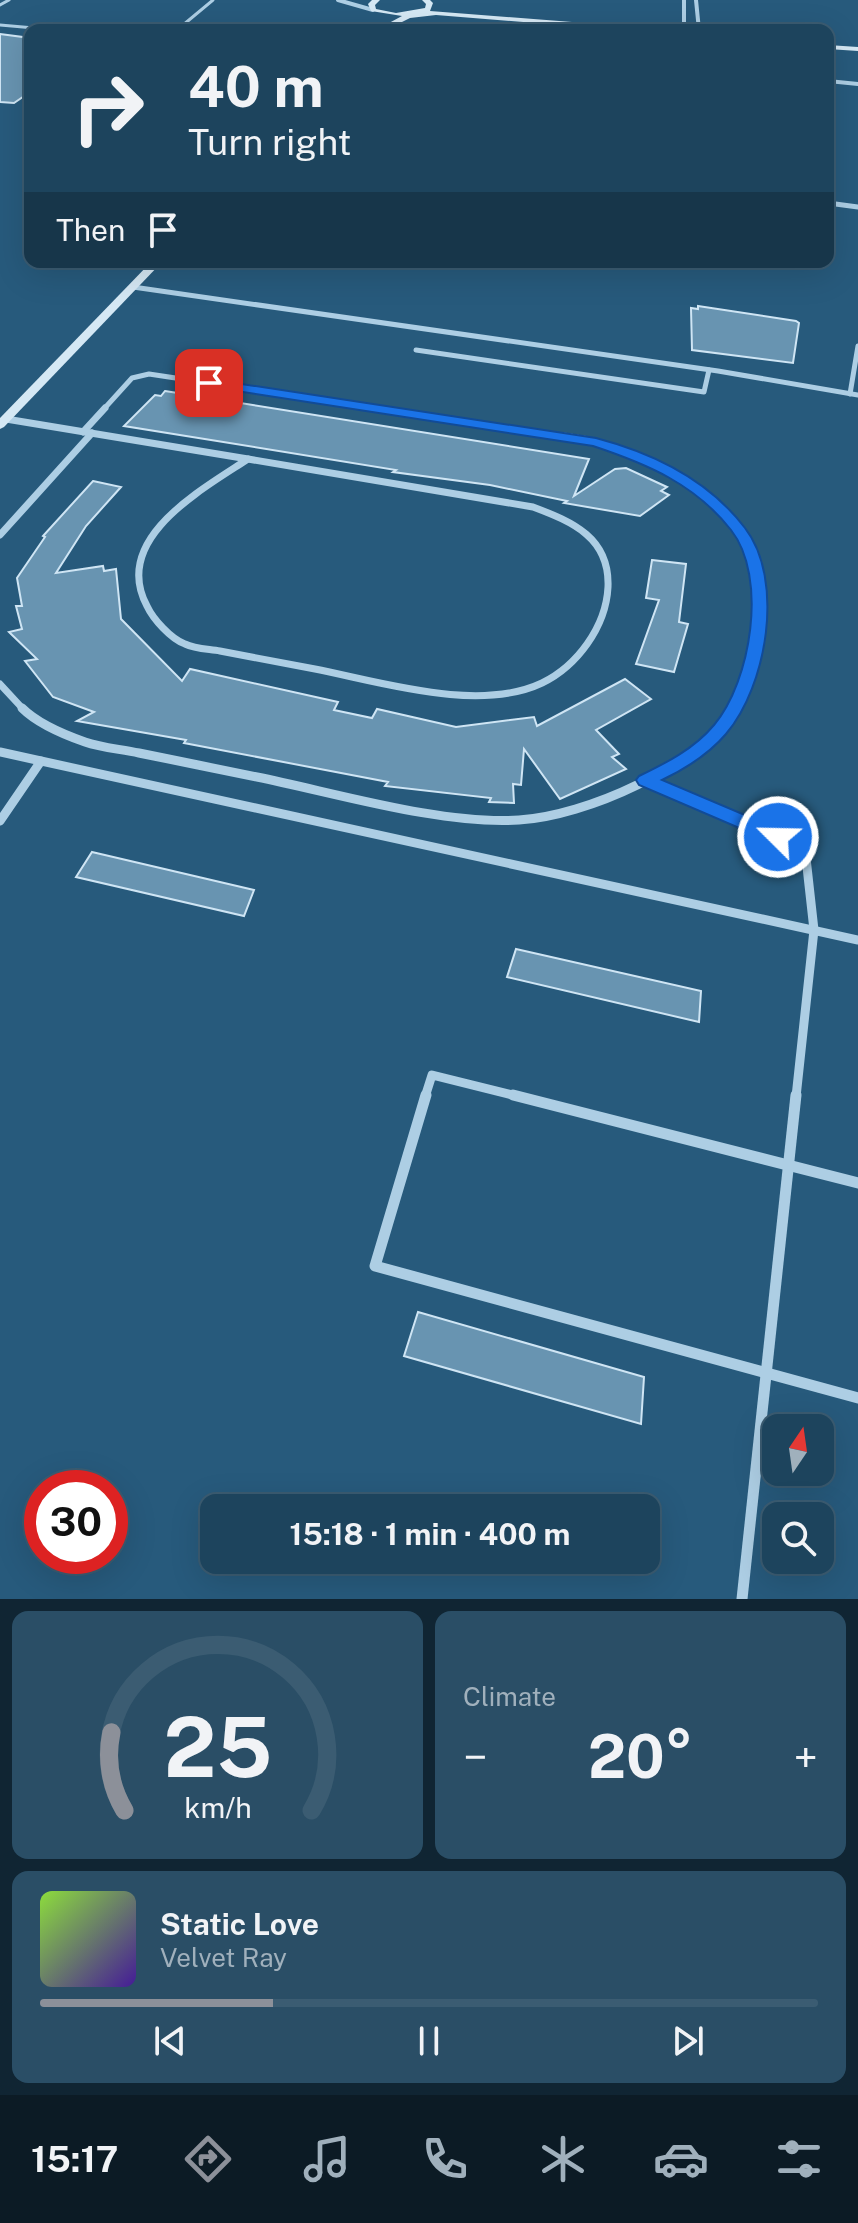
<!DOCTYPE html>
<html lang="en">
<head>
<meta charset="utf-8">
<style>
	:root { --surface:#1d445d; --page:#2a4e66; --text:#f1f3f6; --muted:#a0b0bc; --line:#3b5c72; --accent:#8c9099 }
	body { margin:0; font-family:"Public Sans",sans-serif; background:var(--page); color:var(--text); height:100vh; display:flex; flex-direction:column; font-size:30px; white-space:nowrap }
	* { box-sizing:border-box; margin:0 }
	p { font-size:26px; color:var(--muted) }
	.icon { flex:none; width:44px; height:44px; fill:none; stroke:currentColor; stroke-width:2; stroke-linecap:round; stroke-linejoin:round }
	.map { position:relative; height:1599px; overflow:hidden }
	.details { display:flex; flex-direction:column; gap:12px; padding:12px; background:#102533; flex:1 }
	.details>* { flex:none }
	.top-card { position:absolute; left:24px; top:24px; width:810px; height:244px; border-radius:16px; box-shadow:0 8px 32px #0002,0 0 0 2px var(--line); background:#1d445d; color:var(--text); overflow:hidden }
	.needle { width:52px; rotate:13deg }
	.buttons { position:absolute; left:762px; top:1414px; display:grid; gap:16px }
	.buttons a { display:grid; place-items:center; width:72px; height:72px; border-radius:16px; background:var(--surface); box-shadow:0 8px 32px #0002,0 0 0 2px var(--line); font-size:40px }
	.speed { position:absolute; left:24px; top:1470px; display:flex; gap:16px; font-size:40px; font-weight:700; text-align:center }
	.speed>* { display:grid; place-content:center; width:104px; height:104px; border-radius:50%; background:var(--surface); box-shadow:0 8px 32px #0002,0 0 0 2px var(--line); line-height:1 }
	.speed .limit { border:12px solid #d22; background:#fff; color:#111 }
	.pin { position:absolute; display:grid; place-items:center; width:68px; height:68px; color:#fff; margin:-34px; border-radius:16px; box-shadow:0 4px 12px #0006 }
	.me { position:absolute; width:88px; margin:-44px; rotate:293deg; stroke-linejoin:round; filter:drop-shadow(0 0 6px #0008) }
	.turn { display:flex; align-items:center; gap:28px; height:168px; padding:0 32px; font-size:36px }
	.turn .icon { width:104px; height:104px; stroke-width:2.5 }
	.turn b { display:block; font-size:56px; line-height:68px }
	.then { display:flex; align-items:center; height:76px; padding:0 32px; background:#0003; gap:16px; font-size:30px }
	.big { font-size:60px; font-weight:700; line-height:1.1 }
	.details .card { flex:1; display:flex; flex-direction:column; justify-content:center; gap:12px; min-width:0; padding:0 28px; border-radius:16px; background:var(--page) }
	.details .dial { align-items:center; gap:0 }
	.dial svg { height:208px; overflow:visible; fill:none; stroke:var(--line); stroke-width:7; stroke-linecap:round; text-anchor:middle }
	.dial text { fill:var(--text); stroke:none }
	.song { display:flex; align-items:center; gap:24px }
	.cover { width:96px; height:96px; border-radius:12px; background:linear-gradient(135deg,hsl(90 70% 55%),hsl(260 70% 35%)) }
	.played { height:8px; border-radius:4px; background:linear-gradient(90deg,var(--accent) 30%,var(--line) 30%) }
	.keys { display:flex; justify-content:space-around; direction:ltr }
	.heat { display:flex; justify-content:space-between; align-items:center; font-size:44px; direction:ltr }
	.details .tiles { flex:1; display:grid; gap:12px; grid-template-columns:1fr 1fr }
	.card:last-child { grid-column:span 2 }
	.trip { position:absolute; left:200px; top:1494px; width:460px; height:80px; border-radius:16px; background:var(--surface); box-shadow:0 8px 32px #0002,0 0 0 2px var(--line); font-weight:700; line-height:80px; text-align:center }
	.tabs { display:flex; height:128px; justify-content:space-around; align-items:center; background:#0c1b25; color:var(--muted) }
	.tabs .icon { width:56px; height:56px }
	.tabs .selected { color:var(--accent) }
	.tabs b { font-size:36px; color:var(--text) }
	.map>svg:first-child { display:block }
	.building { fill:#6894b1; stroke:#cfe5f4; stroke-width:2 }
	.lines { fill:none; stroke-linecap:round; stroke-linejoin:round }
	.lane { stroke:#adcee4; stroke-width:3 }
	.street-far4 { stroke:#adcee4; stroke-width:4 }
	.street-far3 { stroke:#adcee4; stroke-width:5 }
	.street-far2 { stroke:#adcee4; stroke-width:7 }
	.street-far1 { stroke:#adcee4; stroke-width:9 }
	.street { stroke:#adcee4; stroke-width:11 }
	.secondary { fill:#d5e8f4; fill-rule:evenodd }
	.route { fill:#1a73e8; stroke:#114b97; stroke-width:2 }
</style>
</head>
<body>
<div class="map">
<svg width="858" height="1599" viewBox="0 0 858 1599">
	<rect width="100%" height="100%" fill="#275a7c"/>
	<!-- building -->
	<g class="building">
		<polygon points="0,34 30,38 30,92 14,103 0,102"/>
		<polygon points="698,306 796,321 799,323 793,363 692,350 691,308 698,309"/>
		<polygon points="165,391 589,459 574,496 615,469 626,468 667,487 661,491 669,495 640,516 564,503 567,501 490,485 393,472 396,470 124,426 155,395 161,396"/>
		<polygon points="93,481 121,487 86,526 56,573 103,566 104,571 116,569 121,619 182,681 190,669 338,702 334,710 372,718 377,709 456,727 534,717 537,726 625,679 651,699 596,730 619,754 612,757 626,769 560,799 524,749 521,785 513,784 514,803 489,802 491,798 385,786 388,782 184,743 186,740 77,721 94,712 53,697 25,661 37,659 9,632 22,629 16,606 22,606 17,578 45,537 43,536"/>
		<polygon points="652,560 686,564 679,622 688,624 674,672 636,664 659,600 646,598"/>
		<polygon points="92,852 254,890 244,916 76,877"/>
		<polygon points="516,949 701,991 699,1022 507,977"/>
		<polygon points="418,1312 644,1377 641,1424 404,1356"/>
	</g>
	<g class="lines">
		<!-- lane -->
		<g class="lane">
			<polyline points="0,5 9,0"/>
			<polyline points="0,25 57,30"/>
			<polyline points="177,30 213,0"/>
		</g>
		<!-- street-far4 -->
		<g class="street-far4">
			<polyline points="338,0 373,10"/>
			<polyline points="684,0 684,30"/>
			<polyline points="696,0 699,30"/>
			<polyline points="828,81 858,84"/>
		</g>
		<!-- street-far3 -->
		<g class="street-far3">
			<polyline points="828,203 858,207"/>
			<polyline points="133,287 718,371 858,395"/>
			<polyline points="416,350 704,392 709,370"/>
			<polyline points="850,394 858,346"/>
			<polyline points="103,410 132,378 149,374 388,410"/>
		</g>
		<!-- street-far2 -->
		<g class="street-far2">
			<path d="M 374,408 C 424,416 475,424 525,431 C 548,435 574,436 597,442 C 732,478 805,577 731,710"/>
			<polyline points="6,419 248,459"/>
			<polyline points="83,432 105,408"/>
			<path d="M 248,459 L 533,507 C 573,522 610,538 608,587 C 606,627 577,666 542,683 C 479,713 381,682 315,669 C 284,663 252,657 220,651 C 209,649 195,649 185,644 C 171,639 153,619 147,606 C 111,539 201,490 248,459 Z"/>
			<polyline points="0,535 92,433"/>
			<polyline points="0,684 24,710"/>
		</g>
		<!-- street-far1 -->
		<g class="street-far1">
			<path d="M 22,708 C 37,723 65,735 85,742 C 102,748 121,749 139,753 C 178,761 218,769 257,777 C 336,793 441,825 519,820 C 585,816 699,767 732,708"/>
			<polyline points="0,752 858,940"/>
			<polyline points="645,780 805,849 814,930 796,1097"/>
			<polyline points="0,821 41,761"/>
			<polyline points="425,1097 432,1075 521,1097"/>
		</g>
		<!-- street -->
		<g class="street">
			<polyline points="426,1095 375,1266 858,1398"/>
			<polyline points="513,1095 858,1183"/>
			<polyline points="742,1599 796,1095"/>
		</g>
		<!-- secondary -->
		<g class="secondary">
			<polygon points="372,0 380,0 375,5 376,9 396,13 425,8 426,4 422,0 430,0 433,3 430,11 636,27 639,25 680,30 621,30 436,15 410,18 386,30 376,30 402,16 371,11 368,4"/>
			<polygon points="828,45 858,47 858,51 828,49"/>
			<polygon points="151,262 162,262 4,427 0,429 0,418"/>
		</g>
	</g>
	<!-- route -->
	<path class="route" d="M 209,379 L 596,438 C 653,453 708,479 745,528 C 785,580 767,686 726,734 C 709,754 685,769 662,780 L 785,832 L 788,837 L 785,842 L 772,842 L 639,785 L 636,780 L 639,776 C 666,763 694,749 714,725 C 751,681 768,577 731,530 C 695,484 647,464 593,446 L 204,386 L 202,383 Z"/>
</svg>
<div class="buttons">
<a><svg class="needle" viewBox="-14 -14 28 28"><path d="M0-13l5 13h-10z" fill="#e53935"/><path d="M0 13l5-13h-10z" fill="#a0b0bc"/></svg></a>
<a><svg class="icon" aria-label="search" viewBox="0 0 24 24"><circle cx="10" cy="10" r="6"/><path d="M15 15l6 6"/></svg></a>
</div>
<div class="speed"><div class="limit">30</div></div>
<div class="pin" style="left:209px;top:383px;background:#d93025"><svg class="icon" aria-label="arrive" viewBox="0 0 24 24"><path d="M6 21V4h12l-3 4 3 4H6"/></svg></div>
<svg class="me" style="left:778px;top:837px" viewBox="-20 -20 40 40"><circle r="17" fill="#1a73e8" stroke="#fff" stroke-width="3"/><path d="M0-11L8 9 0 5-8 9z" fill="#fff"/></svg>
<div class="trip">15:18 · 1 min · 400 m</div>
<div class="top-card">
<div class="turn"><svg class="icon" aria-label="right" viewBox="0 0 24 24"><path d="M7 20v-9h11M14 6l5 5-5 5"/></svg><div><b>40 m</b>Turn right</div></div>
<div class="then">Then<svg class="icon" aria-label="arrive" viewBox="0 0 24 24"><path d="M6 21V4h12l-3 4 3 4H6"/></svg></div>
</div>
</div>
<section class="details">
<div class="tiles">
<div class="card dial"><svg viewBox="0 0 100 80">
<path d="M14 69A42 42 0 1 1 86 69"/>
<path d="M14 69A42 42 0 0 1 9 39" stroke="#8c9099"/>
<text x="50" y="56" font-size="32" font-weight="700">25</text>
<text x="50" y="72" font-size="11">km/h</text>
</svg></div>
<div class="card"><p>Climate</p>
<div class="heat"><a>−</a><b class="big">20°</b><a>+</a></div>
</div>
<div class="card">
<div class="song"><i class="cover"></i><div><b>Static Love</b><p>Velvet Ray</p></div></div>
<div class="played"></div>
<div class="keys"><svg class="icon" aria-label="previous" viewBox="0 0 24 24"><path d="M18 5L8 12l10 7zM5 5v14"/></svg><svg class="icon" aria-label="pause" viewBox="0 0 24 24"><path d="M8 5v14M16 5v14"/></svg><svg class="icon" aria-label="next" viewBox="0 0 24 24"><path d="M6 5l10 7-10 7zM19 5v14"/></svg></div>
</div>
</div>
</section>
<nav class="tabs">
<b>15:17</b>
<svg class="icon selected" aria-label="directions" viewBox="0 0 24 24"><path d="M12 3l9 9-9 9-9-9zM9 14v-3h6M13 9l2 2-2 2"/></svg>
<svg class="icon" aria-label="music" viewBox="0 0 24 24"><path d="M9 18V5l10-2v13"/><circle cx="6" cy="18" r="3"/><circle cx="16" cy="16" r="3"/></svg>
<svg class="icon" aria-label="phone" viewBox="0 0 24 24"><path d="M5 4h4l2 5-3 2q2 4 5 5l2-3 5 2v4C11 20 4 13 5 4z"/></svg>
<svg class="icon" aria-label="climate" viewBox="0 0 24 24"><path d="M12 3v18M4 7l16 10M4 17L20 7"/></svg>
<svg class="icon" aria-label="car" viewBox="0 0 24 24"><path d="M5 17H2v-5l4-1 3-4h7l3 4 3 1v5h-3M9 17h6M6 11h13"/><circle cx="7" cy="17" r="2"/><circle cx="17" cy="17" r="2"/></svg>
<svg class="icon" aria-label="filters" viewBox="0 0 24 24"><path d="M4 7h16M4 17h16"/><circle cx="9" cy="7" r="2"/><circle cx="15" cy="17" r="2"/></svg>
</nav>
</body>
</html>
